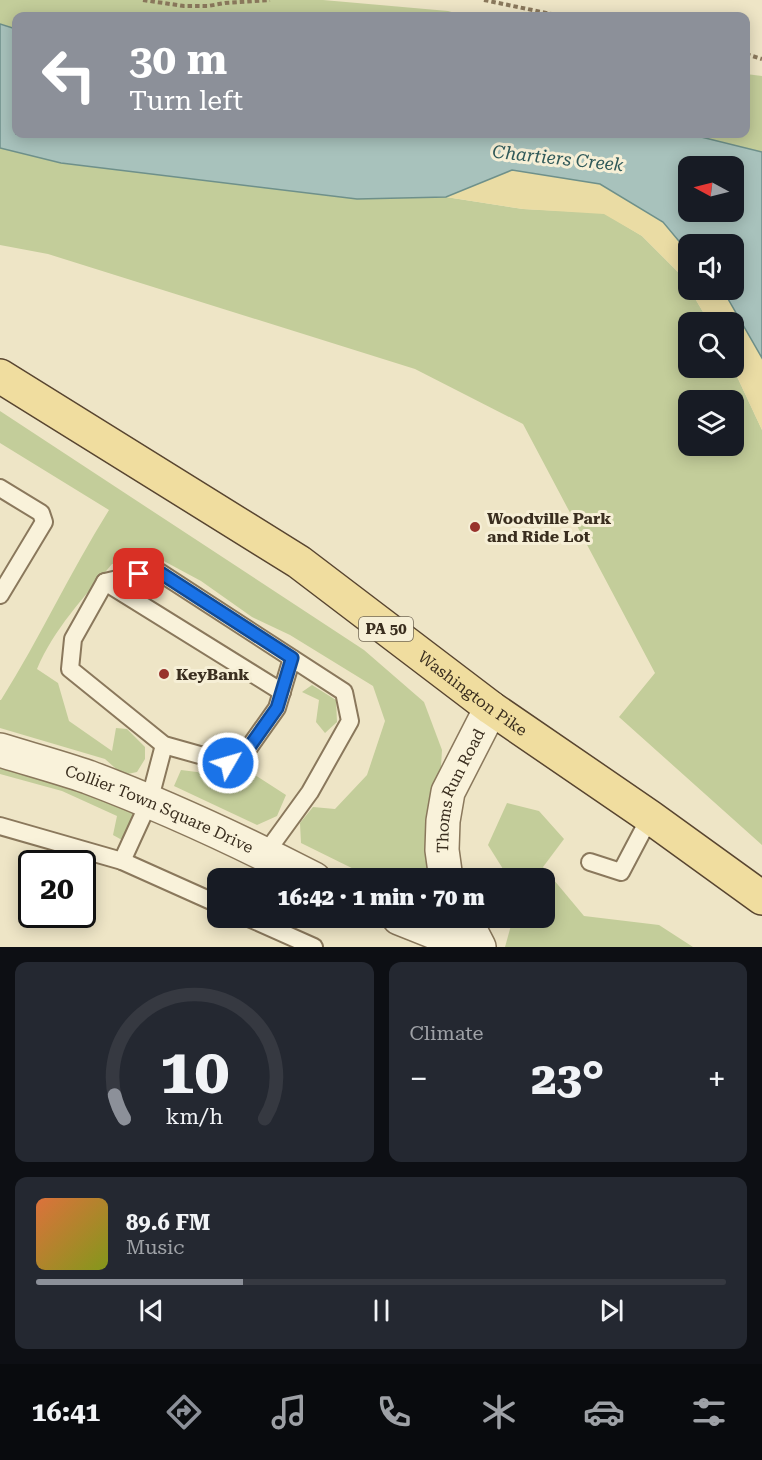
<!DOCTYPE html>
<html lang="en">
<head>
<meta charset="utf-8">
<style>
	:root { --surface:#171b24; --page:#242831; --text:#f1f3f6; --muted:#9ea1a6; --line:#363941; --accent:#8c9099 }
	body { margin:0; font-family:"Roboto Serif",serif; background:var(--page); color:var(--text); height:100vh; display:flex; flex-direction:column; font-size:22px; white-space:nowrap }
	* { box-sizing:border-box; margin:0 }
	p { font-size:20px; color:var(--muted) }
	.icon { flex:none; width:33px; height:33px; fill:none; stroke:currentColor; stroke-width:2; stroke-linecap:round; stroke-linejoin:round }
	.map { position:relative; height:947px; overflow:hidden }
	.panel { display:flex; flex-direction:column; gap:15px; padding:15px; background:#0d0f14; flex:1 }
	.panel>* { flex:none }
	.banner { position:absolute; left:12px; top:12px; width:738px; height:126px; border-radius:12px; box-shadow:0 3px 15px #0003; background:#8c9099; color:#fff; overflow:hidden }
	.needle { width:39px; rotate:277deg }
	.tools { position:absolute; left:678px; top:156px; display:grid; gap:12px }
	.tools a { display:grid; place-items:center; width:66px; height:66px; border-radius:12px; background:var(--surface); box-shadow:0 3px 15px #0003; font-size:30px }
	.speed { position:absolute; left:18px; top:850px; display:flex; gap:12px; font-size:30px; font-weight:700; text-align:center }
	.speed>* { display:grid; place-content:center; width:78px; height:78px; border-radius:50%; background:var(--surface); box-shadow:0 3px 15px #0003; line-height:1 }
	.speed .limit { border:3px solid #111; border-radius:9px; background:#fff; color:#111 }
	.pin { position:absolute; display:grid; place-items:center; width:51px; height:51px; color:#fff; margin:-26px; border-radius:12px; box-shadow:0 3px 9px #0006 }
	.me { position:absolute; width:66px; margin:-33px; rotate:52deg; stroke-linejoin:round; filter:drop-shadow(0 0 4px #0008) }
	.turn { display:flex; align-items:center; gap:21px; height:126px; padding:0 18px; font-size:27px }
	.turn .icon { width:78px; height:78px; stroke-width:2.5 }
	.turn b { display:block; font-size:42px; line-height:51px }
	.big { font-size:45px; font-weight:800; line-height:1.1 }
	.panel .tile { flex:1; display:flex; flex-direction:column; justify-content:center; gap:9px; min-width:0; padding:0 21px; border-radius:12px; background:var(--page) }
	.panel .dial { align-items:center; gap:0 }
	.dial svg { height:156px; overflow:visible; fill:none; stroke:var(--line); stroke-width:7; stroke-linecap:round; text-anchor:middle }
	.dial text { fill:var(--text); stroke:none }
	.song { display:flex; align-items:center; gap:18px }
	.cover { width:72px; height:72px; border-radius:9px; background:linear-gradient(135deg,hsl(20 70% 55%),hsl(70 70% 35%)) }
	.played { height:6px; border-radius:3px; background:linear-gradient(90deg,var(--accent) 30%,var(--line) 30%) }
	.keys { display:flex; justify-content:space-around; direction:ltr }
	.heat { display:flex; justify-content:space-between; align-items:center; font-size:33px; direction:ltr }
	.panel .tiles { flex:1; display:grid; gap:15px; grid-template-columns:1fr 1fr }
	.tile:last-child { grid-column:span 2 }
	.trip { position:absolute; left:207px; top:868px; width:348px; height:60px; border-radius:12px; background:var(--surface); box-shadow:0 3px 15px #0003; font-weight:800; line-height:60px; text-align:center }
	.dock { display:flex; height:96px; justify-content:space-around; align-items:center; background:#090b0e; color:var(--muted) }
	.dock .icon { width:42px; height:42px }
	.dock .selected { color:var(--accent) }
	.dock b { font-size:27px; color:var(--text) }
	.map>svg:first-child { display:block }
	.green { fill:#c3cd9a; fill-rule:evenodd }
	.sand { fill:#eadca4 }
	.water { fill:#a8c2bc; stroke:#6e908a; stroke-width:1.5; fill-rule:evenodd }
	.lines { fill:none; stroke-linecap:round; stroke-linejoin:round }
	.service-casing { stroke:#8a785c; stroke-width:20 }
	.minor-casing { stroke:#8a785c; stroke-width:36 }
	.tertiary-casing { stroke:#8a785c; stroke-width:36 }
	.primary-casing { stroke:#584530; stroke-width:36 }
	.path { stroke:#8a785c; stroke-width:4; stroke-dasharray:4.5 3; stroke-linecap:butt }
	.service { stroke:#f9f2da; stroke-width:16 }
	.minor { stroke:#f9f2da; stroke-width:33 }
	.tertiary { stroke:#f9f2da; stroke-width:33 }
	.primary { stroke:#f0dd9f; stroke-width:33 }
	.route-casing { stroke:#114b97; stroke-width:15 }
	.route { stroke:#1a73e8; stroke-width:10 }
	.poi-dot { fill:#98332c; stroke:#f6efd6; stroke-width:2 }
	.labels { text-anchor:middle; dominant-baseline:central; stroke-width:6; stroke-linejoin:round; paint-order:stroke }
	.shield { fill:#f6efd6; stroke:#726856; stroke-width:1.5 }
	.shield-label { font-size:15px; font-weight:bold; fill:#3a2e1f }
	.poi-label { font-size:16px; font-weight:bold; fill:#3a2e1f; stroke:#f6efd6; text-anchor:start }
	.street-label { font-size:16px; fill:#3a2e1f; stroke:#f6efd6 }
	.water-label { font-size:18px; font-style:italic; fill:#2f5959; stroke:#f6efd6 }
</style>
</head>
<body>
<div class="map">
<svg width="762" height="947" viewBox="0 0 762 947">
	<rect width="100%" height="100%" fill="#eee5c6"/>
	<!-- green -->
	<g class="green">
		<polygon points="0,0 323,0 448,11 466,16 16,16 16,29 0,24"/>
		<polygon points="746,74 762,76 762,152 689,134 746,134"/>
		<path d="M 0,148 L 61,163 L 357,199 L 446,197 L 523,209 L 604,213 L 642,236 L 681,275 L 709,322 L 688,322 L 688,368 L 733,368 L 762,430 L 762,845 L 619,717 L 655,673 L 523,424 L 415,369 L 48,254 L 0,245 ZM 688,400 L 734,400 L 734,446 L 688,446 Z"/>
		<path d="M 0,411 L 364,650 L 424,702 L 442,750 L 439,800 L 427,869 L 403,879 L 374,879 L 301,843 L 300,823 L 313,807 L 335,809 L 367,775 L 385,721 L 373,686 L 290,635 L 252,617 L 201,581 L 160,559 L 112,564 C 84,597 54,629 37,669 L 58,683 L 69,721 L 112,751 L 116,728 L 127,729 L 145,747 L 145,759 L 137,772 L 123,775 L 105,759 L 0,728 L 0,700 L 1,700 C 40,638 70,572 109,510 L 0,443 Z"/>
		<polygon points="312,685 336,700 337,722 325,733 316,722 319,700 302,692"/>
		<polygon points="0,760 127,803 135,815 126,838 122,840 113,835 117,816 62,791 0,774"/>
		<polygon points="181,770 221,775 255,775 286,795 277,816 257,825 174,786"/>
		<polygon points="507,803 539,811 564,839 543,867 584,916 659,925 693,947 505,947 513,918 544,918 544,879 514,879 503,869 488,845"/>
	</g>
	<!-- sand -->
	<g class="sand">
		<polygon points="512,170 600,184 663,222 688,252 688,287 681,275 642,236 604,214 523,209 446,197"/>
		<polygon points="690,290 720,290 728,299 762,358 762,430 733,368 734,322 709,322"/>
	</g>
	<!-- water -->
	<path class="water" d="M 0,24 L 16,29 L 16,134 L 689,134 L 762,152 L 762,358 L 728,299 L 720,290 L 734,290 L 734,244 L 688,244 L 688,252 L 663,222 L 600,184 L 512,170 L 446,197 L 357,199 L 61,163 L 0,148 ZM 688,166 L 734,166 L 734,212 L 688,212 Z"/>
	<g class="lines">
		<!-- service casing -->
		<g class="service-casing">
			<g id="service">
				<polyline points="0,488 41,513 44,522 0,595"/>
				<polyline points="105,582 282,692"/>
				<polyline points="0,826 122,861 218,904"/>
				<polyline points="265,854 310,792 350,721 344,692 156,570 105,582 73,639 70,669 164,745 228,763 243,756 277,708 292,658"/>
				<polyline points="122,861 149,802 164,745"/>
				<polyline points="590,862 621,872 650,817"/>
				<polyline points="249,918 314,947"/>
			</g>
		</g>
		<!-- minor casing -->
		<g class="minor-casing">
			<g id="minor">
				<path id="s1" d="M 0,750 C 29,759 59,767 88,777 C 165,806 240,841 314,879"/>
				<polyline points="399,918 472,947"/>
			</g>
		</g>
		<!-- tertiary casing -->
		<g class="tertiary-casing">
			<g id="tertiary">
				<path id="s2" d="M 446,879 L 442,850 L 443,821 L 448,792 L 491,708"/>
				<polyline points="464,918 479,947"/>
			</g>
		</g>
		<!-- primary casing -->
		<g class="primary-casing">
			<g id="primary">
				<path id="s3" d="M 0,376 L 299,562 L 491,708 L 650,817 L 762,898"/>
			</g>
		</g>
		<!-- path -->
		<g class="path">
			<polyline points="143,0 184,6 208,6 225,3 270,0"/>
			<polyline points="484,0 561,16"/>
			<polyline points="746,54 762,59"/>
		</g>
		<!-- service -->
		<use href="#service" class="service"/>
		<!-- minor -->
		<use href="#minor" class="minor"/>
		<!-- tertiary -->
		<use href="#tertiary" class="tertiary"/>
		<!-- primary -->
		<use href="#primary" class="primary"/>
	</g>
	<g class="lines">
		<!-- route casing -->
		<g class="route-casing">
			<polyline id="route" points="139,574 156,570 292,658 277,708 243,756 228,763"/>
		</g>
		<!-- route -->
		<use href="#route" class="route"/>
	</g>
	<!-- markers -->
	<g class="poi-dot">
		<circle cx="475" cy="527" r="6"/>
		<circle cx="164" cy="674" r="6"/>
	</g>
	<g class="labels">
		<!-- shield labels -->
		<rect class="shield" x="359" y="617" width="54" height="24" rx="4.5"/>
		<g class="shield-label">
			<text x="386" y="629">PA 50</text>
		</g>
		<!-- poi labels -->
		<g class="poi-label">
			<text x="487" y="518">Woodville Park<tspan x="487" dy="18">and Ride Lot</tspan></text>
			<text x="176" y="674">KeyBank</text>
		</g>
		<!-- street labels -->
		<g class="street-label">
			<text stroke="none"><textPath href="#s3" startOffset="570">Washington Pike</textPath></text>
			<text stroke="none"><textPath href="#s2" startOffset="92">Thoms Run Road</textPath></text>
			<text stroke="none"><textPath href="#s1" startOffset="170">Collier Town Square Drive</textPath></text>
		</g>
		<!-- water labels -->
		<g class="water-label">
			<text transform="translate(558 158) rotate(6)">Chartiers Creek</text>
		</g>
	</g>
</svg>
<div class="tools">
<a><svg class="needle" viewBox="-14 -14 28 28"><path d="M0-13l5 13h-10z" fill="#e53935"/><path d="M0 13l5-13h-10z" fill="#9ea1a6"/></svg></a>
<a><svg class="icon" aria-label="sound" viewBox="0 0 24 24"><path d="M4 9h4l5-4v14l-5-4H4zM17 9q2 3 0 6"/></svg></a>
<a><svg class="icon" aria-label="search" viewBox="0 0 24 24"><circle cx="10" cy="10" r="6"/><path d="M15 15l6 6"/></svg></a>
<a><svg class="icon" aria-label="layers" viewBox="0 0 24 24"><path d="M12 4l9 5-9 5-9-5zM3 14l9 5 9-5"/></svg></a>
</div>
<div class="speed"><div class="limit">20</div></div>
<div class="pin" style="left:139px;top:574px;background:#d93025"><svg class="icon" aria-label="arrive" viewBox="0 0 24 24"><path d="M6 21V4h12l-3 4 3 4H6"/></svg></div>
<svg class="me" style="left:228px;top:763px" viewBox="-20 -20 40 40"><circle r="17" fill="#1a73e8" stroke="#fff" stroke-width="3"/><path d="M0-11L8 9 0 5-8 9z" fill="#fff"/></svg>
<div class="trip">16:42 · 1 min · 70 m</div>
<div class="banner">
<div class="turn"><svg class="icon" aria-label="left" viewBox="0 0 24 24"><path d="M17 20v-9H6M10 6l-5 5 5 5"/></svg><div><b>30 m</b>Turn left</div></div>
</div>
</div>
<section class="panel">
<div class="tiles">
<div class="tile dial"><svg viewBox="0 0 100 80">
<path d="M14 69A42 42 0 1 1 86 69"/>
<path d="M14 69A42 42 0 0 1 9 57" stroke="#8c9099"/>
<text x="50" y="56" font-size="32" font-weight="700">10</text>
<text x="50" y="72" font-size="11">km/h</text>
</svg></div>
<div class="tile"><p>Climate</p>
<div class="heat"><a>−</a><b class="big">23°</b><a>+</a></div>
</div>
<div class="tile">
<div class="song"><i class="cover"></i><div><b>89.6 FM</b><p>Music</p></div></div>
<div class="played"></div>
<div class="keys"><svg class="icon" aria-label="previous" viewBox="0 0 24 24"><path d="M18 5L8 12l10 7zM5 5v14"/></svg><svg class="icon" aria-label="pause" viewBox="0 0 24 24"><path d="M8 5v14M16 5v14"/></svg><svg class="icon" aria-label="next" viewBox="0 0 24 24"><path d="M6 5l10 7-10 7zM19 5v14"/></svg></div>
</div>
</div>
</section>
<nav class="dock">
<b>16:41</b>
<svg class="icon selected" aria-label="directions" viewBox="0 0 24 24"><path d="M12 3l9 9-9 9-9-9zM9 14v-3h6M13 9l2 2-2 2"/></svg>
<svg class="icon" aria-label="music" viewBox="0 0 24 24"><path d="M9 18V5l10-2v13"/><circle cx="6" cy="18" r="3"/><circle cx="16" cy="16" r="3"/></svg>
<svg class="icon" aria-label="phone" viewBox="0 0 24 24"><path d="M5 4h4l2 5-3 2q2 4 5 5l2-3 5 2v4C11 20 4 13 5 4z"/></svg>
<svg class="icon" aria-label="climate" viewBox="0 0 24 24"><path d="M12 3v18M4 7l16 10M4 17L20 7"/></svg>
<svg class="icon" aria-label="car" viewBox="0 0 24 24"><path d="M5 17H2v-5l4-1 3-4h7l3 4 3 1v5h-3M9 17h6M6 11h13"/><circle cx="7" cy="17" r="2"/><circle cx="17" cy="17" r="2"/></svg>
<svg class="icon" aria-label="filters" viewBox="0 0 24 24"><path d="M4 7h16M4 17h16"/><circle cx="9" cy="7" r="2"/><circle cx="15" cy="17" r="2"/></svg>
</nav>
</body>
</html>
